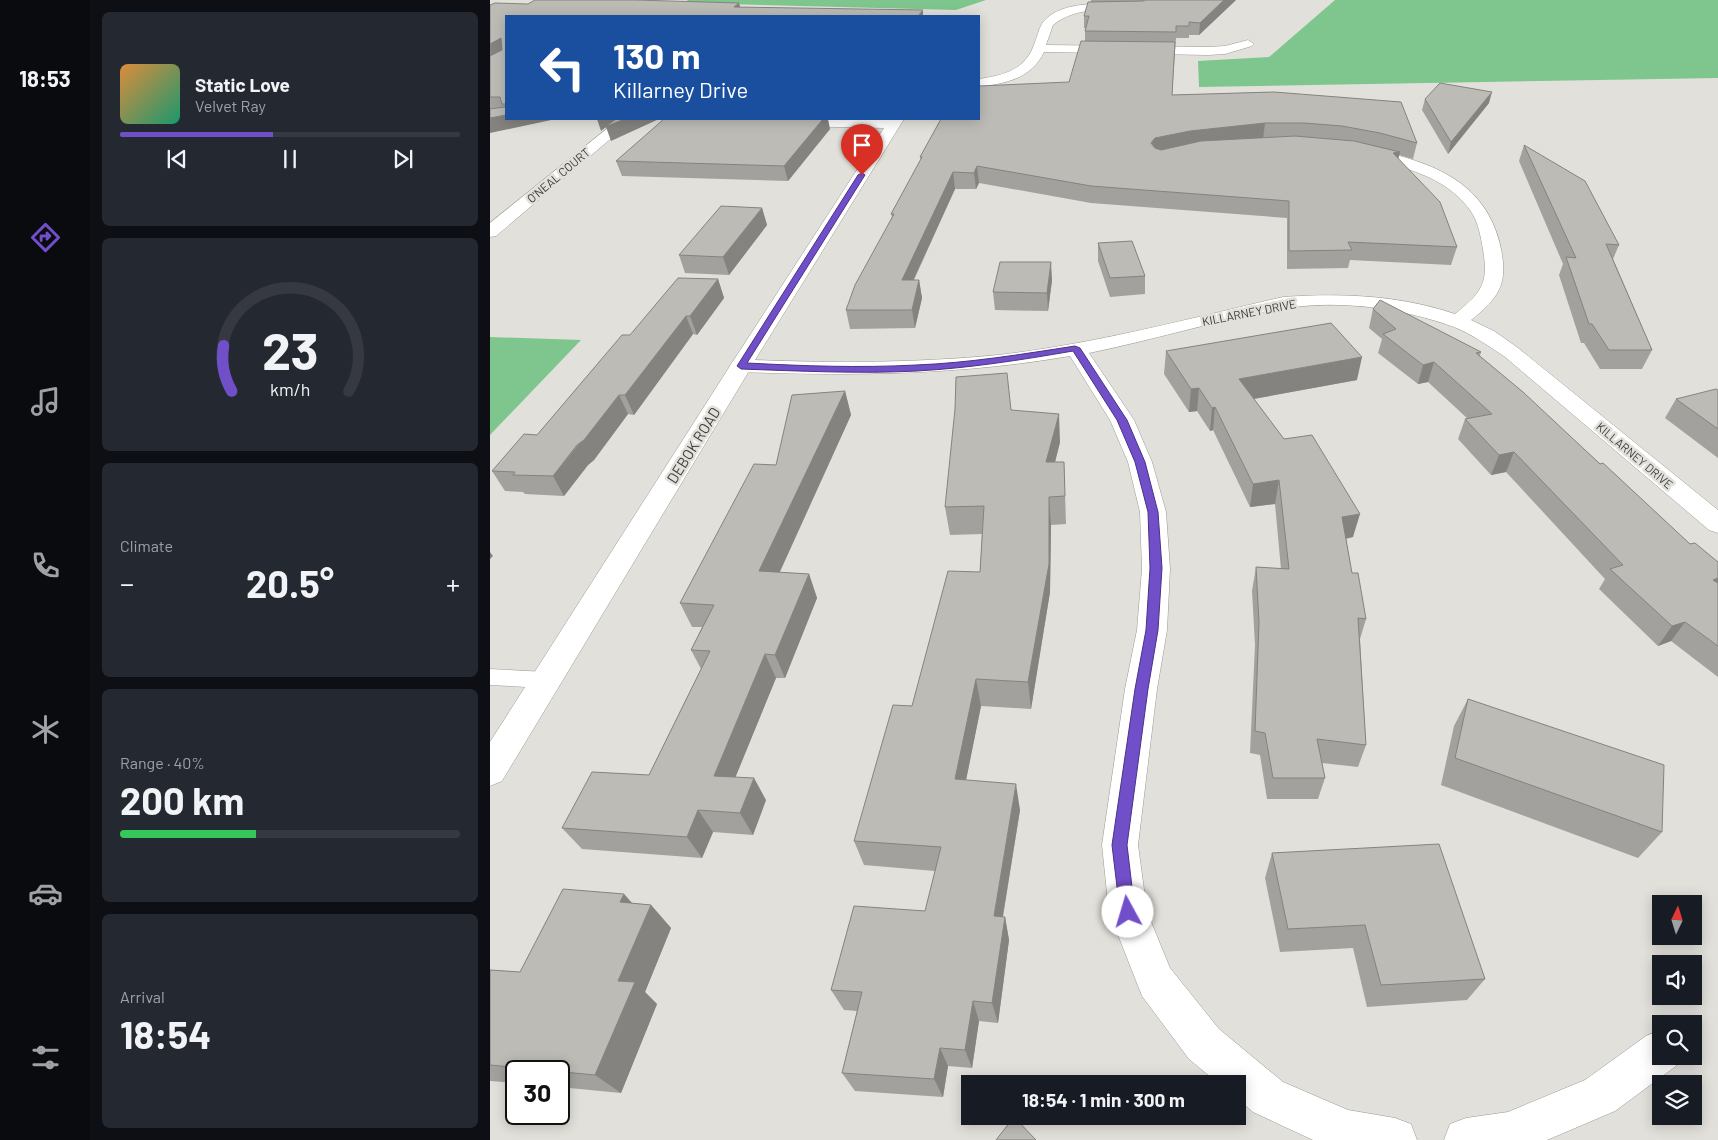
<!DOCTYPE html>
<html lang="en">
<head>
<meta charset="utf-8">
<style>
	:root { --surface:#171b24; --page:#242831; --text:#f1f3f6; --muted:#9ea1a6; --line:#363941; --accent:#714fc9 }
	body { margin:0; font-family:Barlow,sans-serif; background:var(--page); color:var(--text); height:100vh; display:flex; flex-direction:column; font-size:19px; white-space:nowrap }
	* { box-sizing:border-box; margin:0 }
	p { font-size:16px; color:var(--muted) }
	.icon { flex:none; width:28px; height:28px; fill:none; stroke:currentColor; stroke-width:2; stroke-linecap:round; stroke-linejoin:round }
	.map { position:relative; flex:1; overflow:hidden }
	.drawer { display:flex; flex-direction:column; gap:12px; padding:12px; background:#0d0f14; width:400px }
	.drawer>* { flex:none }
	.guide { position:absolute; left:15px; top:15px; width:475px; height:105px; border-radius:0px; box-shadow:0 2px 12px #0003; background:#1a4fa0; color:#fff; overflow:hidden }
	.needle { width:32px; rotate:4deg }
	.controls { position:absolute; left:1162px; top:895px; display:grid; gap:10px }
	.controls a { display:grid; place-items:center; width:50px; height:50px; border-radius:0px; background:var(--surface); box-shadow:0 2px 12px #0003; font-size:25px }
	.speed { position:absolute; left:15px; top:1060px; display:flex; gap:10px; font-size:25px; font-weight:700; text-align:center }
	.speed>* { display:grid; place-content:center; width:65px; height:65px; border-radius:50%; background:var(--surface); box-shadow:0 2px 12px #0003; line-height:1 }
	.speed .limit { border:2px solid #111; border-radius:8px; background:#fff; color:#111 }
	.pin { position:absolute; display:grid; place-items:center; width:42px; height:42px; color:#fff; margin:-51px -21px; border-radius:50% 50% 50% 0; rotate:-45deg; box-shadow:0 0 5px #0007 }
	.pin .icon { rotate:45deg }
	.me { position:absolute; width:55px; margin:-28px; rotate:354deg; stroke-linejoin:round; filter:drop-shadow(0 0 4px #0008) }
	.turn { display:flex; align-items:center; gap:18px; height:105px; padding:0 25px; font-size:22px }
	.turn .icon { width:65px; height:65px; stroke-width:2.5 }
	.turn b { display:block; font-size:35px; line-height:42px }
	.big { font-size:38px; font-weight:700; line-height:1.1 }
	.drawer .widget { flex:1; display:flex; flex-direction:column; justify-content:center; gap:8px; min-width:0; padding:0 18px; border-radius:8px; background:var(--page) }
	.drawer .dial { align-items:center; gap:0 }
	.dial svg { height:130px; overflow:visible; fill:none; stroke:var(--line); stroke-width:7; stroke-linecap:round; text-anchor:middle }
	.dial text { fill:var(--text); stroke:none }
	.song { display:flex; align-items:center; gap:15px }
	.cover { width:60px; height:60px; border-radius:8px; background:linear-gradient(135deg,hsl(30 70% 55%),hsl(160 70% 35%)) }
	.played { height:5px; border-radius:2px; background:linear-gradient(90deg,var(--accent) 45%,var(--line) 45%) }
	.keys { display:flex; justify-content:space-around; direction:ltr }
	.heat { display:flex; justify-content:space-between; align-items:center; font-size:28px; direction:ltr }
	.charge { height:8px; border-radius:4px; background:linear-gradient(90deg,#34c759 40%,var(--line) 0) }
	.trip { position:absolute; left:471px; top:1075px; width:285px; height:50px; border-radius:0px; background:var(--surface); box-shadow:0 2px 12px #0003; font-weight:700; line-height:50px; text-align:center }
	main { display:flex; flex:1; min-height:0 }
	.menu { display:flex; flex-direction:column; width:90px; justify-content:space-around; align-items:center; background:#090b0e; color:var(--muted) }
	.menu .icon { width:35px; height:35px }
	.menu .on { color:var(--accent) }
	.menu b { font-size:22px; color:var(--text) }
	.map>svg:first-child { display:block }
	.forest { fill:#7ec68e }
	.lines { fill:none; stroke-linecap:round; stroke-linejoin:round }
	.lane-casing { stroke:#9b9994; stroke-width:1 }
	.street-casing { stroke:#9b9994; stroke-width:1 }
	.secondary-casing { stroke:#9b9994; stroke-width:1 }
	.lane { fill:#fff; fill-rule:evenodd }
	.street { fill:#fff; fill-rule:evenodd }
	.secondary { fill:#fff; fill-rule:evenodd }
	.wall { fill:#a3a19d }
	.shaded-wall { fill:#84837f }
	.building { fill:#bdbbb6; stroke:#84837f }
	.route { fill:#714fc9; stroke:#493383 }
	.labels { text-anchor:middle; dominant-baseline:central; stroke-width:5; stroke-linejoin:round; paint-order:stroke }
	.far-street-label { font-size:12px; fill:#3d3c3a; stroke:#e2e0da }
	.street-label { font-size:15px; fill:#3d3c3a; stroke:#e2e0da }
</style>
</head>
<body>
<main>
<nav class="menu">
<b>18:53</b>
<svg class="icon on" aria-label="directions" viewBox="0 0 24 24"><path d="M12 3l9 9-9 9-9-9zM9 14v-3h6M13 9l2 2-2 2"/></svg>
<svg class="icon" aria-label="music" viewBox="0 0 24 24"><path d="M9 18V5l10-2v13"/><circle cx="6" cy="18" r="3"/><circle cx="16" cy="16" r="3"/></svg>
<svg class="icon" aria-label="phone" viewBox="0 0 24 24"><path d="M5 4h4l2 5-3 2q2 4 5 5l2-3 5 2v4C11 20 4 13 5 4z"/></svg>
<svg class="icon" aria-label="climate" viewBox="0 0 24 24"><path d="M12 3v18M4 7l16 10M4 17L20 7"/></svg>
<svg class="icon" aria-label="car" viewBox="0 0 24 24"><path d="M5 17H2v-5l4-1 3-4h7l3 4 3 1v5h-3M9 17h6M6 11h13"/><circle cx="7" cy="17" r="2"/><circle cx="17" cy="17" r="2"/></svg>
<svg class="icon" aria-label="filters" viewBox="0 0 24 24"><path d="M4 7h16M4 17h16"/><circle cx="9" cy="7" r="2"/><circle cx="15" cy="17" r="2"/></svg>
</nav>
<section class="drawer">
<div class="widget">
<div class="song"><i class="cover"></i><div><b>Static Love</b><p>Velvet Ray</p></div></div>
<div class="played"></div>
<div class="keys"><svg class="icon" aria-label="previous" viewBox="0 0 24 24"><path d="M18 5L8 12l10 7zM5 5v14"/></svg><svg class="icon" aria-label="pause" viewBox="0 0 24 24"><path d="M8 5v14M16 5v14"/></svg><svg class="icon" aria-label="next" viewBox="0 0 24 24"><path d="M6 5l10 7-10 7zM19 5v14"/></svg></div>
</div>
<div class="widget dial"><svg viewBox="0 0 100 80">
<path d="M14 69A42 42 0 1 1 86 69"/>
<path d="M14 69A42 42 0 0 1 9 41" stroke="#714fc9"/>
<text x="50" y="56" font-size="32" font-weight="700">23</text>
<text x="50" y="72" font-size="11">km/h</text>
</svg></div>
<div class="widget"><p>Climate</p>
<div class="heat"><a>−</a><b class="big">20.5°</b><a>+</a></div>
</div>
<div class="widget"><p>Range · 40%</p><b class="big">200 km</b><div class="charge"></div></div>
<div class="widget"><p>Arrival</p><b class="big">18:54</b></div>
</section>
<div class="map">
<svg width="1228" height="1140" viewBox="0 0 1228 1140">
	<rect width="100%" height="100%" fill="#e2e0da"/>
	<!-- forest -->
	<g class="forest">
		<polygon points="198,0 496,0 466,10 194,3"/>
		<polygon points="845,0 1228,0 1228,78 709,87 708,61 779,57"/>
		<polygon points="0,337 91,340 0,435"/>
	</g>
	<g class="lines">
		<!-- lane casing -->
		<g class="lane-casing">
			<polygon id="lane" points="0,669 56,672 63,674 66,680 63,686 56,688 0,685"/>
		</g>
		<!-- street casing -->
		<g class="street-casing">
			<g id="street">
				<path d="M 616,3 L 634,4 L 639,7 C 632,13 614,10 604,10 C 589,12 575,15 563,25 L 556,45 L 718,47 L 735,46 L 758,40 L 764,44 L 762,46 L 735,54 L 718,55 L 554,52 C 541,79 516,83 489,87 L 489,79 C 515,75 536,70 545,42 C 548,35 549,27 554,21 C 568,5 596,4 616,3 Z"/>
				<polygon points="129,119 144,119 6,236 0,237 0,223"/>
				<path d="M 297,119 L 414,119 L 265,360 C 346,363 427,363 508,355 C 604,344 698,319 793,297 C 851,293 909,295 965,314 C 991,293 999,284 993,250 C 991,237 988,221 980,210 C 954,174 908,166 869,156 L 866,153 L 869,150 L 874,148 C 937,160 997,179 1011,249 C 1018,284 1009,298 981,320 L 1004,331 L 1028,348 L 1228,510 L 1228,533 L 1219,530 L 1014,356 C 998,346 982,334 964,327 C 912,308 848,299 792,309 C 727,320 663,340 599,353 L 644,420 L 662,462 L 676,512 L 680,569 L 677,630 L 667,689 L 648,845 L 657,912 L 680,968 L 729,1029 L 793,1082 L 858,1110 L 905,1118 L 921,1124 L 927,1140 L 823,1140 L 763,1112 L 748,1099 L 748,1084 L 729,1084 L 699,1059 L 652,996 L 619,912 L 612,845 L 635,689 L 647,630 L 652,569 L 650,512 L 638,462 L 620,420 L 580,356 C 471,375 362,376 251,372 L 243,371 L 240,366 L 394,128 L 302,126 L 297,125 L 295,122 Z"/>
				<polygon points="1171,1030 1171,1056 1190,1056 1186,1066 1125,1111 1057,1140 954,1140 960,1124 976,1118 1018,1112 1095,1080 1156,1036"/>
			</g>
		</g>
		<!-- secondary casing -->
		<g class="secondary-casing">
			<polygon id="secondary" points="251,360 259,361 262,366 12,781 0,786 0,742 240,366 243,361"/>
		</g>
		<!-- lane -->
		<use href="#lane" class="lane"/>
		<!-- street -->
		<use href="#street" class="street"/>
		<!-- secondary -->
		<use href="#secondary" class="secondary"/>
	</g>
	<!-- wall -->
	<g class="wall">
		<polygon points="601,0 746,0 709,35 699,35 699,38 686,38 682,95 784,92 927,143 923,159 909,155 908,159 967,247 961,265 860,260 858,268 797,269 797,218 601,203 489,183 486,189 465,189 424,280 429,280 432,298 425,328 360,329 356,310 402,217 401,214 431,160 430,157 579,82 595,41 595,31 596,28 594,28 594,16 601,2"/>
		<polygon points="249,3 250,7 16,119 0,133 0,5 38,4"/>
		<polygon points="935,99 999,103 958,154 932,110"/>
		<polygon points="340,129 298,181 132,176 126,161"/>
		<polygon points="1034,145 1129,245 1123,259 1162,350 1152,369 1110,369 1094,343 1091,343 1069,275 1073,264 1029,161"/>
		<polygon points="272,208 277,225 239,275 195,273 189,255"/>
		<polygon points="608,243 655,276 655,294 620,297 608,261"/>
		<polygon points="228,279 234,298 207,335 203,334 144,415 138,414 104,460 98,465 74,496 35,494 33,492 15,491 2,471 47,435 140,335"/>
		<polygon points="562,280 558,311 505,310 503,292"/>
		<polygon points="883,309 991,352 990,356 1200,544 1228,562 1228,677 1181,641 1168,646 1109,589 1115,579 1016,472 1001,475 968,439 975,419 978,419 938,382 928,384 888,353 892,339 879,328"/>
		<polygon points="676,351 867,380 764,399 863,537 856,539 862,573 876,619 870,639 876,745 868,767 832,763 835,778 828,799 777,799 770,755 760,753 765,645 762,591 766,567 791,569 785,504 760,507 723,430 720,431 707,411 699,412 674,374"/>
		<polygon points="1228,390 1228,458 1175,418 1186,399"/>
		<polygon points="355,391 361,415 290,572 319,574 327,598 295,678 286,678 245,777 276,800 263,835 223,832 212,858 92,849 72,828 159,775 211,669 201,650 212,627 202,627 190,603 286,465"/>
		<polygon points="521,410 570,442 565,462 574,462 576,524 561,525 560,592 541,709 491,706 476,780 530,810 513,917 515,917 519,940 508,1023 489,1021 482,1068 458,1066 453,1097 365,1091 352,1073 367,1011 354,1010 341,990 435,911 445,871 374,865 364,841 422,706 490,572 492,534 460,535 455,507"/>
		<polygon points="978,699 1172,832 1148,858 951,785 964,726"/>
		<polygon points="782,853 995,979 977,1000 877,1007 863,948 790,952 775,878"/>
		<polygon points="134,894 142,903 161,905 181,928 155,992 167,1004 131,1093 69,1087 69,1071 26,1071 26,1083 0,1081 0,970 30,972"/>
	</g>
	<!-- shaded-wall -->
	<g class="shaded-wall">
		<polygon points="734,0 746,0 709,35 710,23"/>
		<polygon points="249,3 252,15 244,7"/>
		<polygon points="433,10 433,16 428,16"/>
		<polygon points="11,38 16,50 0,59 0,44"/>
		<polygon points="1002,92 999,103 958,154 961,142"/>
		<polygon points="16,115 16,119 66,119 0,133 0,118"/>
		<polygon points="107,119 169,119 121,141 116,127 111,131"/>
		<polygon points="333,119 338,119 340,129 298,181 294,166"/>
		<polygon points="775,123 773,139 665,154 661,143 665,138 700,131"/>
		<polygon points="910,152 906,168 903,153"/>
		<polygon points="487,166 489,183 486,189 484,173"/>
		<polygon points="463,172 465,189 415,298 412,280"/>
		<polygon points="272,208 277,225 239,275 233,257"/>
		<polygon points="561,262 562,280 558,311 557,293"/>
		<polygon points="228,279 234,298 207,335 200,316"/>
		<polygon points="429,280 432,298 425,328 422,310"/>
		<polygon points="196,316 203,334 144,415 135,395"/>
		<polygon points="872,357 867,380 746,402 749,379"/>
		<polygon points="944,362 938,382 928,384 933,365"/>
		<polygon points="709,388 707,411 699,412 701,389"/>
		<polygon points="355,391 361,415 279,595 269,571"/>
		<polygon points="129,395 138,414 104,460 98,465 74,496 63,476"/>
		<polygon points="725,407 723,430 720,431 722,408"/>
		<polygon points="569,414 570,442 558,490 556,462"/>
		<polygon points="1024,452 1016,472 1001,475 1009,455"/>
		<polygon points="789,480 785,504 760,507 763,484"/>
		<polygon points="559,497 561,525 560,592 541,709 538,682"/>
		<polygon points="870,514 863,537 846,540 852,517"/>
		<polygon points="0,552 3,556 0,559"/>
		<polygon points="319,574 327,598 295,678 285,655"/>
		<polygon points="1228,578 1228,592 1223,580"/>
		<polygon points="1195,622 1181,641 1168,646 1182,626"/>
		<polygon points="275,654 286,678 237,798 224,776"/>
		<polygon points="486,679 491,706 471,805 465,779"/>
		<polygon points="264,778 276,800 263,835 250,813"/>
		<polygon points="526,784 530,810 509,939 504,916"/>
		<polygon points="208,810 223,832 212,858 197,837"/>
		<polygon points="134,894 155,918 161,905 181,928 155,992 167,1004 131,1093 105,1075 128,981 130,902"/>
		<polygon points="515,917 519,940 508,1023 502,1003"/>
		<polygon points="483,1001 489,1021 482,1068 475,1050"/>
		<polygon points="450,1048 458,1066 453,1097 444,1079"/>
	</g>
	<!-- building -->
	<g class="building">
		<polygon points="45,0 145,0 249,3 244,7 433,10 428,16 16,16 16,104 12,104 10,97 0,97 0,56 12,50 11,38 0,44 0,5 5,3 38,4"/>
		<polygon points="655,0 734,0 710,23 699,22 699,26 686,26 686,32 595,31 599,16 594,16 598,2 653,1"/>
		<polygon points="591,41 685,42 682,95 784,92 911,102 927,143 890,133 852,126 814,123 775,123 700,131 665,138 661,143 665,148 671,150 711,141 805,136 864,141 910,152 903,153 950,202 967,247 858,242 862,250 799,251 799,201 601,186 487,166 484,173 463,172 412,280 429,280 422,310 356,310 365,285 404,214 401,214 432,157 430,157 451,119 489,119 489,86 579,82"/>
		<polygon points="950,83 1002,92 961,142 935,99"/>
		<polygon points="16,104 16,115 0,118 0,109 15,107"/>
		<polygon points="126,119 135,119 115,127"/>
		<polygon points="174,119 333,119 294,166 126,161"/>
		<polygon points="1034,145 1095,181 1129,245 1116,244 1162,350 1119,350 1102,324 1099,324 1076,257 1086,258"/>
		<polygon points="231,206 272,208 233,257 189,255"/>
		<polygon points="642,241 655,276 620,278 608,243"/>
		<polygon points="510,262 561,262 557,293 503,292"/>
		<polygon points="188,278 228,279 200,316 196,316 135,395 129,395 94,440 87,445 63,476 23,475 25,472 2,471 34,434 47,435 132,335 140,335"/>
		<polygon points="890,300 991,352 986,353 1033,392 1110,464 1113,463 1200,544 1205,543 1228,562 1228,578 1223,580 1228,583 1228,646 1195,622 1182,626 1120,569 1133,565 1024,452 1009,455 975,419 1002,414 944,362 933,365 893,334 906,329 883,309"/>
		<polygon points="841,323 872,357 749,379 794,439 822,435 870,514 852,517 862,573 868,573 876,619 868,618 876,745 827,739 835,778 783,778 775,733 765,731 769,622 766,567 799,569 789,480 763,484 725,407 722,408 709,388 701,389 676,351"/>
		<polygon points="517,373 521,410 569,414 556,462 574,462 575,496 559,497 559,564 538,682 486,679 465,779 526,784 504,916 515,917 502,1003 483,1001 475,1050 450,1048 444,1079 352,1073 372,992 341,990 364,906 435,911 451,847 364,841 403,705 422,706 458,571 490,572 494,506 455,507 465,409 466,377"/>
		<polygon points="1226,389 1228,390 1228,429 1186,399"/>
		<polygon points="355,391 269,571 319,574 285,655 275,654 224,776 264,778 250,813 208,810 197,837 72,828 102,772 159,775 220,651 201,650 224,605 190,603 264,464 286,465 302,395"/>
		<polygon points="978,699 1174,765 1172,832 965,758"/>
		<polygon points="949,844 995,979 891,985 875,925 798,929 782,853"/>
		<polygon points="73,889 134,894 130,902 161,905 128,981 145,982 105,1075 0,1065 0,970 30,972"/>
		<polygon points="524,1117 546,1140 506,1140"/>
	</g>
	<!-- route -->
	<path class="route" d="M 372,173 L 375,175 L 257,363 C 314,366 369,368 426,365 C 479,363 533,354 585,346 L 590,348 L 637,420 L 655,462 L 668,512 L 672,568 L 668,630 L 658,689 L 637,845 L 645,912 L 643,917 L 638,919 L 632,917 L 630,912 L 622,845 L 645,689 L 656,630 L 660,568 L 658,512 L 645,462 L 627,420 L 583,351 C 531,360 480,368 427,371 C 369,374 310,371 251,369 L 247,366 L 368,175 Z"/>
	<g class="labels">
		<!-- far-street labels -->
		<g class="far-street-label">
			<text transform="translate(68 175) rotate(-40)">O'NEAL COURT</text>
			<text transform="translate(759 312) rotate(-11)">KILLARNEY DRIVE</text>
			<text transform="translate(1145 455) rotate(40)">KILLARNEY DRIVE</text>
		</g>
		<!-- street labels -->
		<g class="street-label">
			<text transform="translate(203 445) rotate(-58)">DEBOK ROAD</text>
		</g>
	</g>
</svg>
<div class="controls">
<a><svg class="needle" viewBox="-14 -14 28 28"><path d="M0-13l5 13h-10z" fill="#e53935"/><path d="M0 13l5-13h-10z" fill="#9ea1a6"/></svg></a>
<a><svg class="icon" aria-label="sound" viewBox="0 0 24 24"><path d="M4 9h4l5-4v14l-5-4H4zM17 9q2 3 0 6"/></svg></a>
<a><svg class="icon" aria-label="search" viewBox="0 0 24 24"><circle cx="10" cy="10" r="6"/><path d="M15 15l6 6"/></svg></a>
<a><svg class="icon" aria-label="layers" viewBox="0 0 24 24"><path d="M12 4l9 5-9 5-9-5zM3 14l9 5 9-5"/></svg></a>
</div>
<div class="speed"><div class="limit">30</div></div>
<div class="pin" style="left:372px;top:175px;background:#d93025"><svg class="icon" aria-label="arrive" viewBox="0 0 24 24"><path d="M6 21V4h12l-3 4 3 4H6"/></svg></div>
<svg class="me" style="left:638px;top:912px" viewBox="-20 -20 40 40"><circle r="19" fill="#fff"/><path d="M0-13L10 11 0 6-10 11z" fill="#714fc9"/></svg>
<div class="trip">18:54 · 1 min · 300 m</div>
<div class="guide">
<div class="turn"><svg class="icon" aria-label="left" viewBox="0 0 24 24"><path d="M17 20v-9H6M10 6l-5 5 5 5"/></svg><div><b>130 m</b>Killarney Drive</div></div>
</div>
</div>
</main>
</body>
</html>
